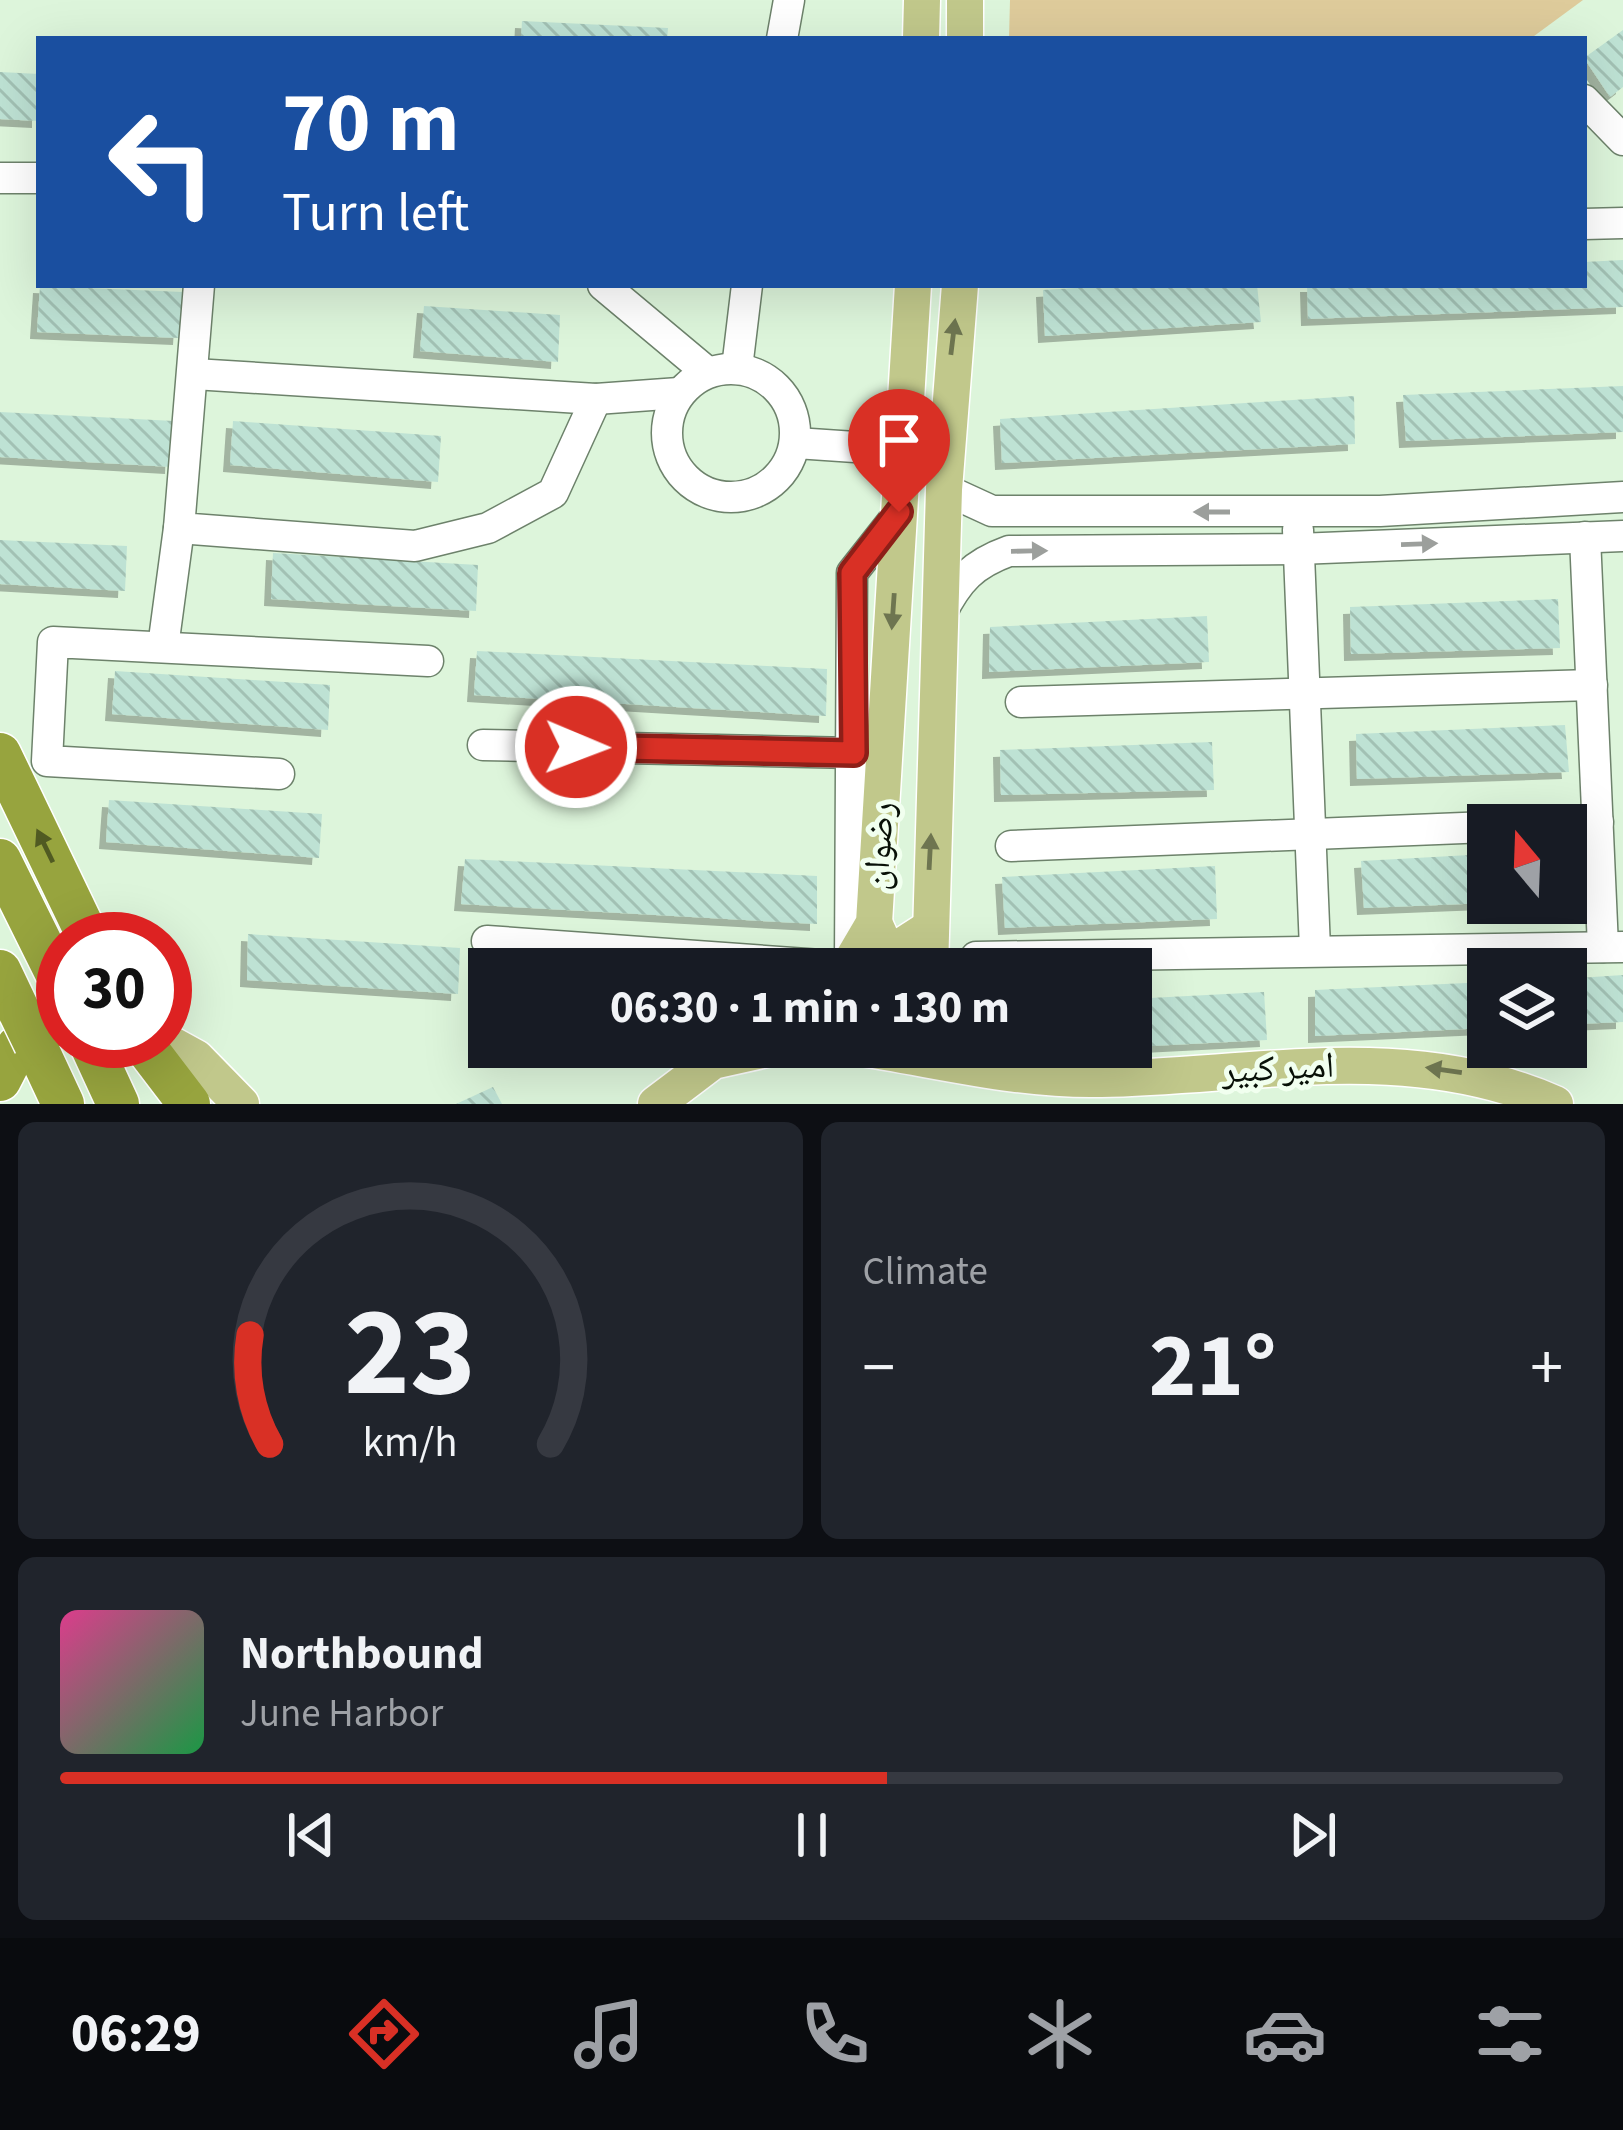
<!DOCTYPE html>
<html lang="en">
<head>
<meta charset="utf-8">
<style>
	:root { --surface:#171b24; --page:#20242c; --text:#f1f3f6; --muted:#9ea1a6; --line:#363941; --accent:#d93025 }
	body { margin:0; font-family:"Source Sans 3","Noto Naskh Arabic",sans-serif; background:var(--page); color:var(--text); height:100vh; display:flex; flex-direction:column; font-size:45px; white-space:nowrap }
	* { box-sizing:border-box; margin:0 }
	p { font-size:39px; color:var(--muted) }
	.icon { flex:none; width:66px; height:66px; fill:none; stroke:currentColor; stroke-width:2; stroke-linecap:round; stroke-linejoin:round }
	.map { position:relative; height:1104px; overflow:hidden }
	.drawer { display:flex; flex-direction:column; gap:18px; padding:18px; background:#0d0f14; flex:1 }
	.drawer>* { flex:none }
	.guide { position:absolute; left:36px; top:36px; width:1551px; height:252px; border-radius:0px; box-shadow:0 12px 48px #0002; background:#1a4fa0; color:#fff; overflow:hidden }
	.needle { width:78px; rotate:341deg }
	.buttons { position:absolute; left:1467px; top:804px; display:grid; gap:24px }
	.buttons a { display:grid; place-items:center; width:120px; height:120px; border-radius:0px; background:var(--surface); box-shadow:0 12px 48px #0002; font-size:60px }
	.speed { position:absolute; left:36px; top:912px; display:flex; gap:24px; font-size:60px; font-weight:700; text-align:center }
	.speed>* { display:grid; place-content:center; width:156px; height:156px; border-radius:50%; background:var(--surface); box-shadow:0 12px 48px #0002; line-height:1 }
	.speed .limit { border:18px solid #d22; background:#fff; color:#111 }
	.pin { position:absolute; display:grid; place-items:center; width:102px; height:102px; color:#fff; margin:-123px -51px; border-radius:50% 50% 50% 0; rotate:-45deg; box-shadow:0 0 12px #0007 }
	.pin .icon { rotate:45deg }
	.me { position:absolute; width:132px; margin:-66px; rotate:91deg; stroke-linejoin:round; filter:drop-shadow(0 0 9px #0008) }
	.turn { display:flex; align-items:center; gap:42px; height:252px; padding:0 48px; font-size:54px }
	.turn .icon { width:156px; height:156px; stroke-width:2.5 }
	.turn b { display:block; font-size:84px; line-height:102px }
	.big { font-size:90px; font-weight:700; line-height:1.1 }
	.drawer .widget { flex:1; display:flex; flex-direction:column; justify-content:center; gap:18px; min-width:0; padding:0 42px; border-radius:18px; background:var(--page) }
	.drawer .dial { align-items:center; gap:0 }
	.dial svg { height:312px; overflow:visible; fill:none; stroke:var(--line); stroke-width:7; stroke-linecap:round; text-anchor:middle }
	.dial text { fill:var(--text); stroke:none }
	.song { display:flex; align-items:center; gap:36px }
	.cover { width:144px; height:144px; border-radius:18px; background:linear-gradient(135deg,hsl(330 70% 55%),hsl(140 70% 35%)) }
	.played { height:12px; border-radius:6px; background:linear-gradient(90deg,var(--accent) 55%,var(--line) 55%) }
	.keys { display:flex; justify-content:space-around; direction:ltr }
	.heat { display:flex; justify-content:space-between; align-items:center; font-size:66px; direction:ltr }
	.drawer .tiles { flex:1; display:grid; gap:18px; grid-template-columns:1fr 1fr }
	.widget:last-child { grid-column:span 2 }
	.trip { position:absolute; left:468px; top:948px; width:684px; height:120px; border-radius:0px; background:var(--surface); box-shadow:0 12px 48px #0002; font-weight:700; line-height:120px; text-align:center }
	.dock { display:flex; height:192px; justify-content:space-around; align-items:center; background:#090b0e; color:var(--muted) }
	.dock .icon { width:84px; height:84px }
	.dock .selected { color:var(--accent) }
	.dock b { font-size:54px; color:var(--text) }
	.map>svg:first-child { display:block }
	.park { fill:#decb9b }
	.building { fill:url(#building-back-hatch); filter:url(#shadow) }
	.lines { fill:none; stroke-linecap:round; stroke-linejoin:round }
	.minor-casing { stroke:#6d826b; stroke-width:33 }
	.major-casing { stroke:#fff; stroke-width:39 }
	.highway-casing { stroke:#fff; stroke-width:45 }
	.minor { stroke:#fff; stroke-width:30 }
	.major { stroke:#c1c88b; stroke-width:36 }
	.highway { stroke:#97a43e; stroke-width:42 }
	.highway-bridge-casing { stroke:#fff; stroke-width:45; stroke-linecap:butt }
	.highway-bridge { stroke:#97a43e; stroke-width:42 }
	.oneway { fill:#6e7550 }
	.oneway2 { fill:#9c9f9c }
	.oneway3 { fill:#505a22 }
	.route-casing { stroke:#8d1f18; stroke-width:30 }
	.route { stroke:#d93025; stroke-width:21 }
	.labels { text-anchor:middle; dominant-baseline:central; stroke-width:10; stroke-linejoin:round; paint-order:stroke }
	.street-label { font-size:36px; fill:#081007; stroke:#f1ffef }
</style>
</head>
<body>
<div class="map">
<svg width="1623" height="1104" viewBox="0 0 1623 1104">
	<defs>
		<pattern id="building-back-hatch" width="6" height="6" patternUnits="userSpaceOnUse" patternTransform="scale(3)"><rect width="6" height="6" fill="#bee2d4"/><path d="M-1 5l2 2M0 0l6 6M5-1l2 2" fill="none" stroke="#a2c1b4"/></pattern>
		<filter id="shadow"><feDropShadow dx="-7" dy="7" stdDeviation="0" flood-color="#0004"/></filter>
	</defs>
	<rect width="100%" height="100%" fill="#ddf5db"/>
	<!-- park -->
	<polygon class="park" points="1010,0 1583,0 1530,39 1009,39"/>
	<!-- building -->
	<g class="building">
		<polygon points="522,21 668,28 667,39 521,39"/>
		<polygon points="1623,30 1623,87 1610,97 1584,58"/>
		<polygon points="0,72 39,74 39,121 0,119"/>
		<polygon points="1623,260 1623,307 1308,319 1307,285 1584,285 1584,262"/>
		<polygon points="1126,285 1257,285 1261,322 1045,336 1043,290"/>
		<polygon points="40,286 183,292 180,338 37,332"/>
		<polygon points="424,306 560,315 558,362 420,351"/>
		<polygon points="1623,386 1623,432 1406,441 1403,395"/>
		<polygon points="1354,396 1355,444 1002,463 1000,419"/>
		<polygon points="0,412 174,421 172,467 0,457"/>
		<polygon points="233,421 441,436 438,482 230,465"/>
		<polygon points="0,540 127,546 125,591 0,584"/>
		<polygon points="273,553 478,565 476,611 271,599"/>
		<polygon points="1558,599 1560,648 1351,654 1350,607"/>
		<polygon points="1207,616 1209,662 989,672 990,627"/>
		<polygon points="477,651 827,669 826,716 474,695"/>
		<polygon points="115,671 330,685 328,730 112,714"/>
		<polygon points="1565,725 1569,772 1357,779 1356,734"/>
		<polygon points="1212,742 1214,790 1001,795 1000,750"/>
		<polygon points="109,800 322,814 319,858 106,842"/>
		<polygon points="1573,849 1577,899 1566,899 1566,850"/>
		<polygon points="1488,854 1488,903 1364,908 1361,861"/>
		<polygon points="465,859 817,876 817,924 461,904"/>
		<polygon points="1215,866 1217,919 1005,928 1002,877"/>
		<polygon points="248,934 460,948 458,994 247,980"/>
		<polygon points="1623,975 1623,1022 1577,1024 1578,978"/>
		<polygon points="1488,982 1488,1028 1315,1036 1315,990"/>
		<polygon points="1264,992 1267,1040 1131,1047 1131,999"/>
		<polygon points="493,1087 502,1104 456,1104"/>
	</g>
	<g class="lines">
		<!-- minor casing -->
		<g class="minor-casing">
			<g id="minor">
				<polyline points="782,39 789,0"/>
				<polyline points="1584,100 1623,140"/>
				<polyline points="0,178 39,178"/>
				<polyline points="1584,224 1623,223"/>
				<polyline points="199,285 179,528 415,546 488,528 553,493 596,399"/>
				<polyline points="603,285 707,372"/>
				<polyline points="737,368 747,285"/>
				<circle cx="731" cy="433" r="64"/>
				<polyline points="194,374 596,399 679,393"/>
				<polyline points="796,443 899,450"/>
				<polyline points="944,489 992,511 1380,511 1623,497"/>
				<polyline points="1298,530 1315,949"/>
				<polyline points="1585,537 1603,947"/>
				<path d="M 941,614 C 958,580 973,564 1009,551 L 1298,549 L 1623,536"/>
				<polyline points="163,647 179,528"/>
				<polyline points="1021,702 1592,685"/>
				<polyline points="483,745 854,753"/>
				<polyline points="279,774 47,761 53,642 428,661"/>
				<polyline points="1529,825 1598,822"/>
				<polyline points="1011,846 1488,827"/>
				<polyline points="487,941 849,967"/>
				<polyline points="976,957 1623,947"/>
				<polyline points="850,963 852,573 900,512"/>
			</g>
		</g>
		<!-- major casing -->
		<g class="major-casing">
			<g id="major">
				<polyline points="965,0 965,39"/>
				<polyline points="921,39 922,0"/>
				<polyline points="874,923 883,943 896,950 927,930"/>
				<polyline points="847,969 874,923 913,285"/>
				<polyline points="930,969 944,489 960,285"/>
				<polyline points="165,1041 196,1058 241,1104"/>
				<path d="M 854,1047 C 936,1059 1018,1081 1101,1079 C 1255,1076 1408,1039 1555,1104"/>
				<polyline points="656,1104 713,1061 776,1047"/>
			</g>
		</g>
		<!-- highway casing -->
		<g class="highway-casing">
			<g id="highway">
				<polyline points="0,754 89,939"/>
				<polyline points="0,860 63,987"/>
				<polyline points="0,971 20,1013"/>
				<polyline points="89,1041 118,1104"/>
				<polyline points="141,1041 189,1104"/>
				<polyline points="35,1044 63,1104"/>
				<polyline points="0,1080 17,1047 63,1019"/>
			</g>
		</g>
		<!-- minor -->
		<use href="#minor" class="minor"/>
		<!-- major -->
		<use href="#major" class="major"/>
		<!-- highway -->
		<use href="#highway" class="highway"/>
		<!-- highway-bridge casing -->
		<g class="highway-bridge-casing">
			<polyline id="highway-bridge" points="20,1013 35,1044"/>
		</g>
		<!-- highway-bridge -->
		<use href="#highway-bridge" class="highway-bridge"/>
	</g>
	<!-- one-way arrows -->
	<defs><path id="oneway-solid" d="M-6-.8H1V-3.2L6.5 0L1 3.2V.8H-6Z" transform="scale(3)"/></defs>
	<g class="oneway">
		<use href="#oneway-solid" transform="translate(953 337) rotate(-83)"/>
		<use href="#oneway-solid" transform="translate(893 611) rotate(94)"/>
		<use href="#oneway-solid" transform="translate(930 852) rotate(-87)"/>
		<use href="#oneway-solid" transform="translate(1444 1070) rotate(-172)"/>
	</g>
	<g class="oneway2">
		<use href="#oneway-solid" transform="translate(1212 512) rotate(-180)"/>
		<use href="#oneway-solid" transform="translate(1419 544) rotate(-2)"/>
		<use href="#oneway-solid" transform="translate(1029 551) rotate(-1)"/>
	</g>
	<use class="oneway3" href="#oneway-solid" transform="translate(45 846) rotate(-116)"/>
	<g class="lines">
		<!-- route casing -->
		<g class="route-casing">
			<polyline id="route" points="576,747 854,753 852,573 899,512"/>
		</g>
		<!-- route -->
		<use href="#route" class="route"/>
	</g>
	<g class="labels">
		<!-- street labels -->
		<g class="street-label">
			<text transform="translate(879 846) rotate(-86)">رضوان</text>
			<text transform="translate(1278 1068) rotate(-3)">امیر کبیر</text>
		</g>
	</g>
</svg>
<div class="buttons">
<a><svg class="needle" viewBox="-14 -14 28 28"><path d="M0-13l5 13h-10z" fill="#e53935"/><path d="M0 13l5-13h-10z" fill="#9ea1a6"/></svg></a>
<a><svg class="icon" aria-label="layers" viewBox="0 0 24 24"><path d="M12 4l9 5-9 5-9-5zM3 14l9 5 9-5"/></svg></a>
</div>
<div class="speed"><div class="limit">30</div></div>
<div class="pin" style="left:899px;top:512px;background:#d93025"><svg class="icon" aria-label="arrive" viewBox="0 0 24 24"><path d="M6 21V4h12l-3 4 3 4H6"/></svg></div>
<svg class="me" style="left:576px;top:747px" viewBox="-20 -20 40 40"><circle r="17" fill="#d93025" stroke="#fff" stroke-width="3"/><path d="M0-11L8 9 0 5-8 9z" fill="#fff"/></svg>
<div class="trip">06:30 · 1 min · 130 m</div>
<div class="guide">
<div class="turn"><svg class="icon" aria-label="left" viewBox="0 0 24 24"><path d="M17 20v-9H6M10 6l-5 5 5 5"/></svg><div><b>70 m</b>Turn left</div></div>
</div>
</div>
<section class="drawer">
<div class="tiles">
<div class="widget dial"><svg viewBox="0 0 100 80">
<path d="M14 69A42 42 0 1 1 86 69"/>
<path d="M14 69A42 42 0 0 1 9 41" stroke="#d93025"/>
<text x="50" y="56" font-size="32" font-weight="700">23</text>
<text x="50" y="72" font-size="11">km/h</text>
</svg></div>
<div class="widget"><p>Climate</p>
<div class="heat"><a>−</a><b class="big">21°</b><a>+</a></div>
</div>
<div class="widget">
<div class="song"><i class="cover"></i><div><b>Northbound</b><p>June Harbor</p></div></div>
<div class="played"></div>
<div class="keys"><svg class="icon" aria-label="previous" viewBox="0 0 24 24"><path d="M18 5L8 12l10 7zM5 5v14"/></svg><svg class="icon" aria-label="pause" viewBox="0 0 24 24"><path d="M8 5v14M16 5v14"/></svg><svg class="icon" aria-label="next" viewBox="0 0 24 24"><path d="M6 5l10 7-10 7zM19 5v14"/></svg></div>
</div>
</div>
</section>
<nav class="dock">
<b>06:29</b>
<svg class="icon selected" aria-label="directions" viewBox="0 0 24 24"><path d="M12 3l9 9-9 9-9-9zM9 14v-3h6M13 9l2 2-2 2"/></svg>
<svg class="icon" aria-label="music" viewBox="0 0 24 24"><path d="M9 18V5l10-2v13"/><circle cx="6" cy="18" r="3"/><circle cx="16" cy="16" r="3"/></svg>
<svg class="icon" aria-label="phone" viewBox="0 0 24 24"><path d="M5 4h4l2 5-3 2q2 4 5 5l2-3 5 2v4C11 20 4 13 5 4z"/></svg>
<svg class="icon" aria-label="climate" viewBox="0 0 24 24"><path d="M12 3v18M4 7l16 10M4 17L20 7"/></svg>
<svg class="icon" aria-label="car" viewBox="0 0 24 24"><path d="M5 17H2v-5l4-1 3-4h7l3 4 3 1v5h-3M9 17h6M6 11h13"/><circle cx="7" cy="17" r="2"/><circle cx="17" cy="17" r="2"/></svg>
<svg class="icon" aria-label="filters" viewBox="0 0 24 24"><path d="M4 7h16M4 17h16"/><circle cx="9" cy="7" r="2"/><circle cx="15" cy="17" r="2"/></svg>
</nav>
</body>
</html>
